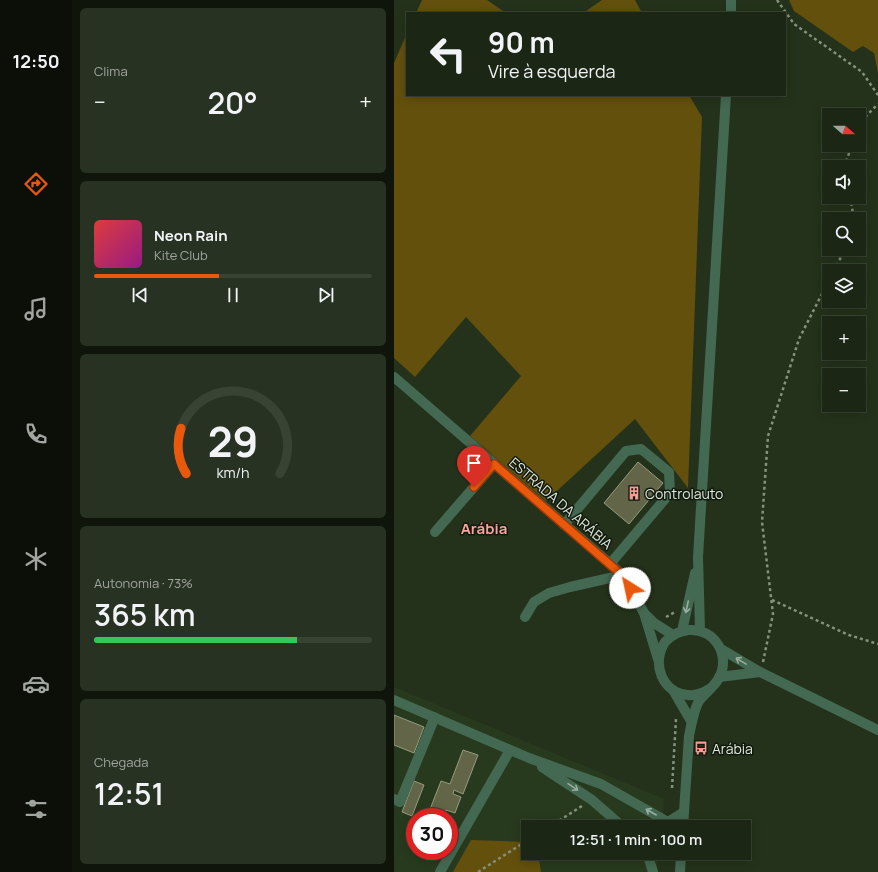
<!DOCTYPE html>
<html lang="pt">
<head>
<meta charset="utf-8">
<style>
	:root { --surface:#1b2614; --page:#283222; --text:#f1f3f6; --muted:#a0a5a0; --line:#394334; --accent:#ea580c }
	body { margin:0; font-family:Manrope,sans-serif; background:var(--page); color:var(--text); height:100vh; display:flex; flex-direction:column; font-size:15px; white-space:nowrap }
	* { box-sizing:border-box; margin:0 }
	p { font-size:13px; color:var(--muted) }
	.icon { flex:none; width:22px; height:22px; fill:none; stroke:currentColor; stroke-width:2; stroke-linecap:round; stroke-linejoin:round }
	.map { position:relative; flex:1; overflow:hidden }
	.side { display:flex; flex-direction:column; gap:8px; padding:8px; background:#0f150b; width:322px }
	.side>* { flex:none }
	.guide { position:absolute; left:12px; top:12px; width:380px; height:84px; border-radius:0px; box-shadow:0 2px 10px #0003,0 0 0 1px var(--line); background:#1b2614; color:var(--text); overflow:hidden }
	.needle { width:26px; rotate:110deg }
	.buttons { position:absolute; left:428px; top:108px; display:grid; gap:8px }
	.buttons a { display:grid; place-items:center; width:44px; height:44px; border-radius:0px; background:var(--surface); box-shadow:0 2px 10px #0003,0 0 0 1px var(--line); font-size:20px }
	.speed { position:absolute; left:12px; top:808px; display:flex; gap:8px; font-size:20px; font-weight:700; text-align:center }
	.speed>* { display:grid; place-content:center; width:52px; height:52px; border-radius:50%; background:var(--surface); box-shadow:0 2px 10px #0003,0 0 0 1px var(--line); line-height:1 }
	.speed .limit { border:6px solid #d22; background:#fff; color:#111 }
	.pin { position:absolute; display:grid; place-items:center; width:34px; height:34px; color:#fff; margin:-41px -17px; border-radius:50% 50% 50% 0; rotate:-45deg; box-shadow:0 0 4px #0007 }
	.pin .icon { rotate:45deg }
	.me { position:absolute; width:44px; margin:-22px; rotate:325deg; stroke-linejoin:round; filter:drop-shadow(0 0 3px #0008) }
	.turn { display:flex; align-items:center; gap:14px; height:84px; padding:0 16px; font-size:18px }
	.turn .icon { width:52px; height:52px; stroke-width:2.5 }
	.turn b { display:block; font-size:28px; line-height:34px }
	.big { font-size:30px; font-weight:600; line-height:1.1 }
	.side .widget { flex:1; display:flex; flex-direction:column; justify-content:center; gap:6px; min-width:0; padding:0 14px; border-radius:6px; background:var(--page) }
	.side .dial { align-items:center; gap:0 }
	.dial svg { height:104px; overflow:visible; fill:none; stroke:var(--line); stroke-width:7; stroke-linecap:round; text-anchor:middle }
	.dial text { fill:var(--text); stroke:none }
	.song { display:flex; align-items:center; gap:12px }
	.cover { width:48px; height:48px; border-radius:6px; background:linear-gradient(135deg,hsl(0 70% 55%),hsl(310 70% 35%)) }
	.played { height:4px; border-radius:2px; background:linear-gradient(90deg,var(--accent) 45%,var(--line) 45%) }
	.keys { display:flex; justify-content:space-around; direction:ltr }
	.heat { display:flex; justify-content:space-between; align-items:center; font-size:22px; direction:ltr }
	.charge { height:6px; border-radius:3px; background:linear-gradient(90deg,#34c759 73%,var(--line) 0) }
	.trip { position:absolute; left:127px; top:820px; width:230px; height:40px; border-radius:0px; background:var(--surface); box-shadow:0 2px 10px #0003,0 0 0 1px var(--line); font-weight:600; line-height:40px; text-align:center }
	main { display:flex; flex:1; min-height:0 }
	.tab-bar { display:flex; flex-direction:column; width:72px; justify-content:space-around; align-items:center; background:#0b0f08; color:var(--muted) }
	.tab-bar .icon { width:28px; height:28px }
	.tab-bar .on { color:var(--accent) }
	.tab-bar b { font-size:18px; color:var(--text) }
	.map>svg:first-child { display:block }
	.built { fill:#283a1d; fill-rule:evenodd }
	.green { fill:#63500d }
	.building { fill:#626548; stroke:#979b7d }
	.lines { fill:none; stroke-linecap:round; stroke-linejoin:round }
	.path { stroke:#85917e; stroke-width:2.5; stroke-dasharray:3 3; stroke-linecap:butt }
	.minor { stroke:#446952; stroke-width:10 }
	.oneway { stroke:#99af9d }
	.route-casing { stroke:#983908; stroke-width:10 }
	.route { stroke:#ea580c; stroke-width:7 }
	.labels { text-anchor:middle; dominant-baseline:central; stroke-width:3; stroke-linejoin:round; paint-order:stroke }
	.poi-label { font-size:14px; fill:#dfe9da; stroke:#11180e; text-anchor:start }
	.street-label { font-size:14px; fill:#dfe9da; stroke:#11180e }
	.neighbourhood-label { font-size:15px; font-weight:bold; fill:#f8a59a; stroke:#11180e }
</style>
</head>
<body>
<main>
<nav class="tab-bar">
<b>12:50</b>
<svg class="icon on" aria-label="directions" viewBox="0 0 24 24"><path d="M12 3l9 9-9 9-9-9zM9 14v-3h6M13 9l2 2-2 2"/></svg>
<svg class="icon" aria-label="music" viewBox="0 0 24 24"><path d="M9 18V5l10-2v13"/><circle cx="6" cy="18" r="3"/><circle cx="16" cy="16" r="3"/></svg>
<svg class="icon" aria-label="phone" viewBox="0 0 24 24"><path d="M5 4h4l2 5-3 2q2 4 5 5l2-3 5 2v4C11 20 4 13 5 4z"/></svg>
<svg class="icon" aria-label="climate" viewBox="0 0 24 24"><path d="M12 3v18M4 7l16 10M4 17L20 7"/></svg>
<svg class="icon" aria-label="car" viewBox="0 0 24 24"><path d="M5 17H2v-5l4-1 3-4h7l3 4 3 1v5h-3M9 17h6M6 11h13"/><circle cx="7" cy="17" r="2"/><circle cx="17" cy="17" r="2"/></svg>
<svg class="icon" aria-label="filters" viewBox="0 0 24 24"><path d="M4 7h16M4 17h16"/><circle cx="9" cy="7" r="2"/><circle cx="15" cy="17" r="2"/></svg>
</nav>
<section class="side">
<div class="widget"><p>Clima</p>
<div class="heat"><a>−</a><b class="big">20°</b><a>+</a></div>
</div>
<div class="widget">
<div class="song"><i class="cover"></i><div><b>Neon Rain</b><p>Kite Club</p></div></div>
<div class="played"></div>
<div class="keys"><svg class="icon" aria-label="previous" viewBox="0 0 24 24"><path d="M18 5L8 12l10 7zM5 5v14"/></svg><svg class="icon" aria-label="pause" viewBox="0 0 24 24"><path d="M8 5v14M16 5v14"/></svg><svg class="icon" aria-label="next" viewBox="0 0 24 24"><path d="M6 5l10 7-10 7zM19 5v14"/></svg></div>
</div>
<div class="widget dial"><svg viewBox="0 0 100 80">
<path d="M14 69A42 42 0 1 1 86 69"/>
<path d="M14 69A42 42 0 0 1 10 34" stroke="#ea580c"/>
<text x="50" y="56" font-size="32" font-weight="700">29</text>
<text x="50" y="72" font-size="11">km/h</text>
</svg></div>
<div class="widget"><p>Autonomia · 73%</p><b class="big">365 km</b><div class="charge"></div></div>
<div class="widget"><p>Chegada</p><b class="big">12:51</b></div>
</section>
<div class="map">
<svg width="484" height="872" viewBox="0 0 484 872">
	<rect width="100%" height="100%" fill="#24321b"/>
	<!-- built -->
	<path class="built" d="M 0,687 L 270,799 L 268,827 L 134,827 L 134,853 L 265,853 L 263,872 L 0,872 ZM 21,817 L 55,817 L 55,851 L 21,851 Z"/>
	<!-- green -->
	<g class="green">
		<polygon points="28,0 93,0 112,13 22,13"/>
		<polygon points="208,0 241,0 248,13 189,13"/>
		<polygon points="395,0 484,0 484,73 480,53 469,46 459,52 400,11"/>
		<polygon points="13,33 13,95 295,95 308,117 294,488 241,419 152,501 76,436 127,376 72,317 21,377 0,358 0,63"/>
		<polygon points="77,840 134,842 134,853 144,853 147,872 59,872"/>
	</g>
	<!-- building -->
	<g class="building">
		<polygon points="244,462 269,483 235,524 210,503"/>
		<polygon points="0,715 30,727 20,753 0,745"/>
		<polygon points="69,750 84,755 69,794 60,790 59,794 67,797 61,813 52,810 50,817 33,817 47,781 56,784"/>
		<polygon points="20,781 30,785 18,816 8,812"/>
	</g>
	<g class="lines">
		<!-- path -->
		<g class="path">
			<polyline points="383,0 400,24 468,72 484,95"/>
			<polyline points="465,127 468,120 484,104"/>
			<polyline points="450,167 458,145"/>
			<polyline points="456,197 460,219"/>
			<polyline points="440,271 451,249"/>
			<polyline points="378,600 455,635 484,644"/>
			<polyline points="272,617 281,612"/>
			<polyline points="369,662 379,614 368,522 374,436 405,339 435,280"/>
			<polyline points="278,788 282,719"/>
			<polyline points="155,827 188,806"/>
			<polyline points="84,872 134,840"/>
		</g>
		<!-- minor -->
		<g class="minor">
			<polyline points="337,13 337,0"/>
			<polyline points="0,377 229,575 250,613 264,659"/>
			<polyline points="170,525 232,451 247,449 275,472 276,493 216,564"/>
			<polyline points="41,532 100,464"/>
			<polyline points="252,615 260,623 279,635"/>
			<polyline points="131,617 140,602 155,593 176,587 229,575"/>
			<polyline points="288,631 301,573"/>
			<polyline points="306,631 304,557 332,95"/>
			<polyline points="327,649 366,672 484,730"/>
			<polyline points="325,677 366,672"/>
			<polyline points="279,690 297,721"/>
			<polyline points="0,700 135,758 207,784 274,822 290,812"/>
			<polyline points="148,767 198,800 229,827"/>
			<polyline points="0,799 6,802 38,724 40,717"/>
			<path d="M 289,827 L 295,736 C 297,726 300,709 305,701 C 311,693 320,687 325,678 C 337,656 321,628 295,630 C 286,631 277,635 271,642 C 257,663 268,693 294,695 C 303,696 310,692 317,688"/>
			<polyline points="252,853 254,856 259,872"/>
			<polyline points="46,872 116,750"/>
			<polyline points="286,872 287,853"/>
		</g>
	</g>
	<!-- one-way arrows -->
	<defs><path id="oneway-shaft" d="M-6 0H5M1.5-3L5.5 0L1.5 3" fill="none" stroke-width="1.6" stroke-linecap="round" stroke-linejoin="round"/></defs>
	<g class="oneway">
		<use href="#oneway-shaft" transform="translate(293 607) rotate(102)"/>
		<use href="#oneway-shaft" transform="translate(347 661) rotate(-149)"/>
		<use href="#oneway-shaft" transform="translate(179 787) rotate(34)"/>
		<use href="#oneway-shaft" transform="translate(257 812) rotate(-150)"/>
	</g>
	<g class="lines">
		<!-- route casing -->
		<g class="route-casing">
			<polyline id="route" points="80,487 100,464 228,575 236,588"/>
		</g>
		<!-- route -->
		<use href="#route" class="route"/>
	</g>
	<!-- icons -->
	<defs>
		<g id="building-bare" transform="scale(1.08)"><path d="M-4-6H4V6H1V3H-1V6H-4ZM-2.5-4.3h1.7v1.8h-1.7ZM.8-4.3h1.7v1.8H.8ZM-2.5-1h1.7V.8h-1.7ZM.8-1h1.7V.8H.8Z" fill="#f59c91" stroke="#11180e" stroke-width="2.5" paint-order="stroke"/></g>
		<g id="bus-bare" transform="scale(1.08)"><path d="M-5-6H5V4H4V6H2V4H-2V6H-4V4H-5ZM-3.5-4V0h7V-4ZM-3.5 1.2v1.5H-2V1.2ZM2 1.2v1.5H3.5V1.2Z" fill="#f59c91" stroke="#11180e" stroke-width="2.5" paint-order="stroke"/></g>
	</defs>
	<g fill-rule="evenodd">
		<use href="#building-bare" x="240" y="493"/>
		<use href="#bus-bare" x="307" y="748"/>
	</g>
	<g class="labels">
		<!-- poi labels -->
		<g class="poi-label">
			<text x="251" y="493">Controlauto</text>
			<text x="318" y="748">Arábia</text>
		</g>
		<!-- street labels -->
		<g class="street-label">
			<text transform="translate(167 503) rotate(41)">ESTRADA DA ARÁBIA</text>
		</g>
		<!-- neighbourhood labels -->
		<g class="neighbourhood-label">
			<text x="90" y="528">Arábia</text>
		</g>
	</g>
</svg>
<div class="buttons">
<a><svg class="needle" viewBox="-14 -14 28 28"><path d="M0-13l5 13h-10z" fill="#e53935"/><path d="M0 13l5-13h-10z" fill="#a0a5a0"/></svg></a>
<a><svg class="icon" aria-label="sound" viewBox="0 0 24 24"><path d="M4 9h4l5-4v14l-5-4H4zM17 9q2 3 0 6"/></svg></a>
<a><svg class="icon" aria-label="search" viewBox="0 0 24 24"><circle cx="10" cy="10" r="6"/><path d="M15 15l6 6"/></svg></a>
<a><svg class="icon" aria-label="layers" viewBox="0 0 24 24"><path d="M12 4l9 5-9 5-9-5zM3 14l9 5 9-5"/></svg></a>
<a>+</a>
<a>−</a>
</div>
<div class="speed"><div class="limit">30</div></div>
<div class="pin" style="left:80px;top:487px;background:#d93025"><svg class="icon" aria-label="arrive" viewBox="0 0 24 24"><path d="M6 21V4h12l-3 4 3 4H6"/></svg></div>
<svg class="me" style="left:236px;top:588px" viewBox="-20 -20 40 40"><circle r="19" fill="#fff"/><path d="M0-13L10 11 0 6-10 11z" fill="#ea580c"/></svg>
<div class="trip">12:51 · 1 min · 100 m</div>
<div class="guide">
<div class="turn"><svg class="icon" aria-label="left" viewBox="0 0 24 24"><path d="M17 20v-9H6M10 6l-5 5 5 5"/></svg><div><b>90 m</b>Vire à esquerda</div></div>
</div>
</div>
</main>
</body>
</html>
